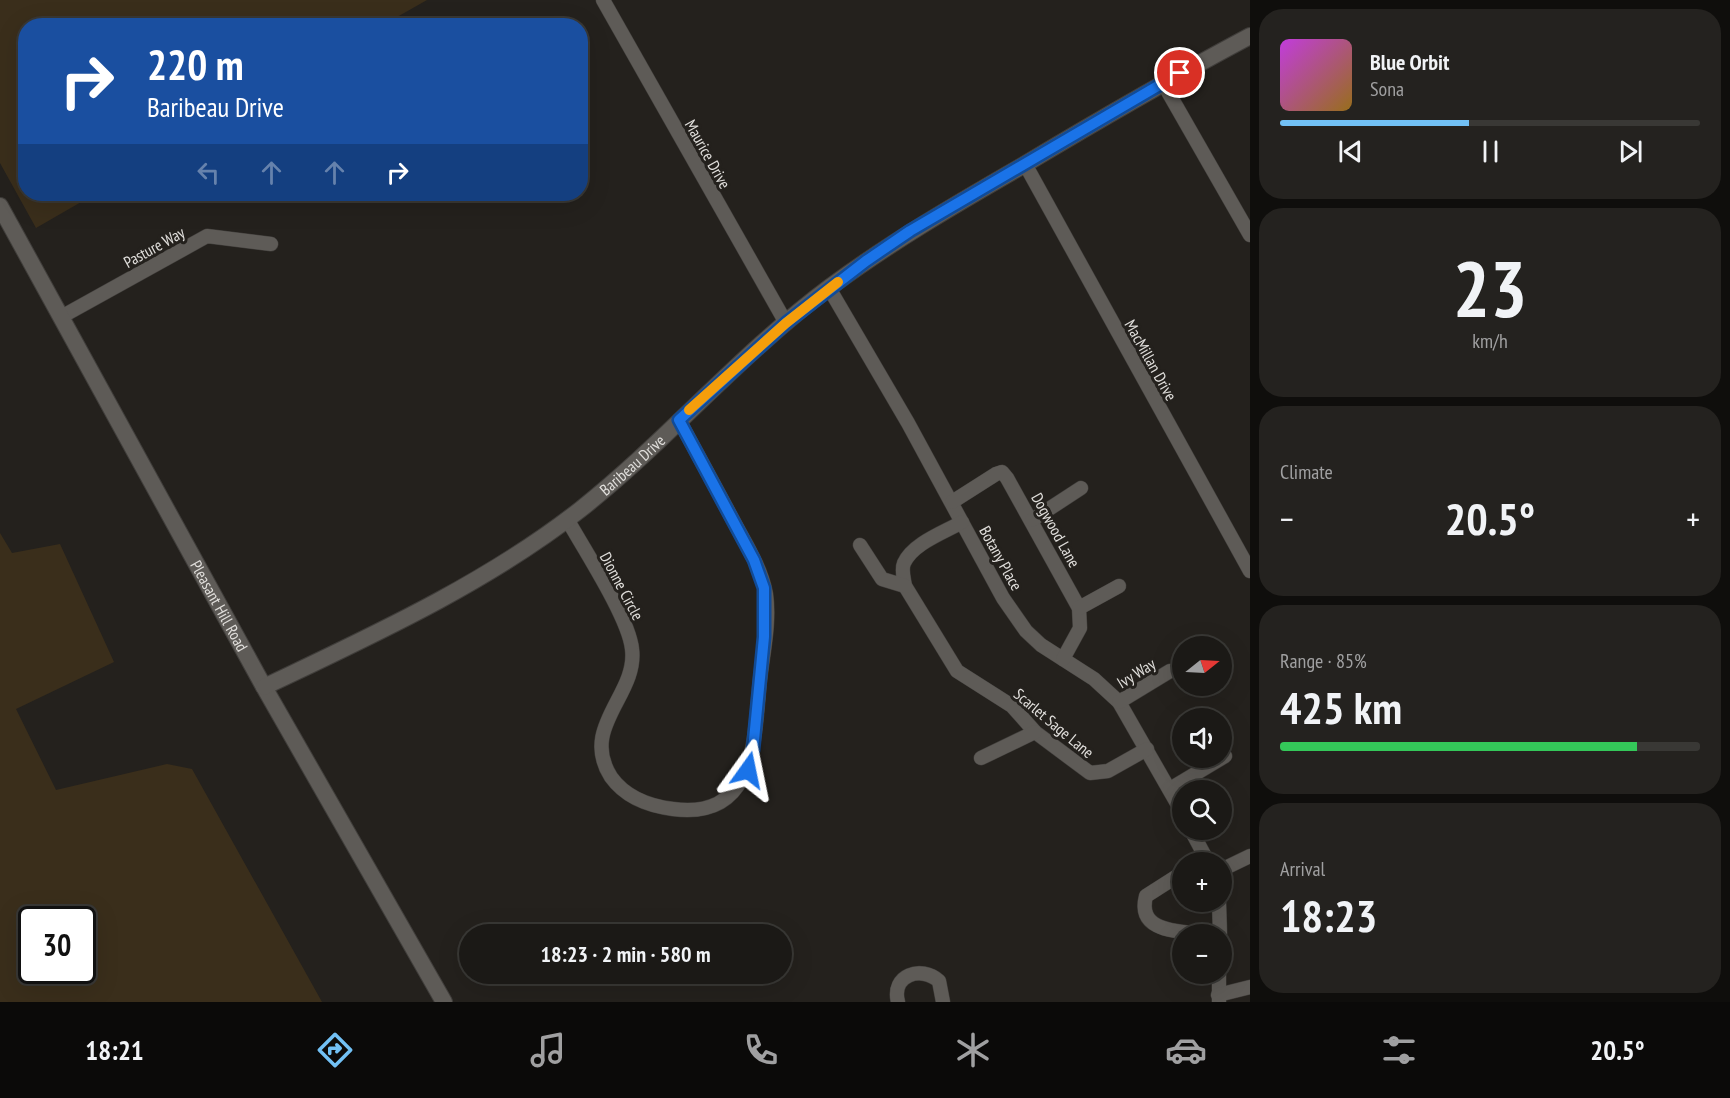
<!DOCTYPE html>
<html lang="en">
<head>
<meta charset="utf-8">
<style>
	:root { --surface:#1b1916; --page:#24221f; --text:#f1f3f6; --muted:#a0a0a1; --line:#393835; --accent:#72c1f5 }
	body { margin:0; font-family:"PT Sans Narrow",sans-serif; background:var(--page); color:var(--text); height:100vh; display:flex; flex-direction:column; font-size:22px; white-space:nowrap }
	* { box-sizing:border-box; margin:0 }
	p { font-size:20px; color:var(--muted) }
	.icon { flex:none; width:33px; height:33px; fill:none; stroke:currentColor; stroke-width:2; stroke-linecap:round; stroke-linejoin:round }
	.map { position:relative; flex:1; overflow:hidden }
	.sheet { display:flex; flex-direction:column; gap:9px; padding:9px; background:#0f0e0c; width:480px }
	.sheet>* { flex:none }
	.banner { position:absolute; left:18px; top:18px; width:570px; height:183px; border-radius:24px; box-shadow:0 6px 24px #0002,0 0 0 2px var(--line); background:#1a4fa0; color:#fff; overflow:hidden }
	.needle { width:39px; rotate:72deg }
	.tools { position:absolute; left:1172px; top:636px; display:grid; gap:12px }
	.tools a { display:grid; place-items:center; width:60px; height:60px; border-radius:50%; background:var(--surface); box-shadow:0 6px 24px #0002,0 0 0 2px var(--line); font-size:30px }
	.speed { position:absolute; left:18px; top:906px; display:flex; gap:12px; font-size:30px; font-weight:700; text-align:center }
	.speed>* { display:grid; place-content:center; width:78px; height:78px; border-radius:50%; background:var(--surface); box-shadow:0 6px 24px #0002,0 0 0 2px var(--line); line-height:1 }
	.speed .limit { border:3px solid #111; border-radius:9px; background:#fff; color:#111 }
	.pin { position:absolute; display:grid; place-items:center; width:51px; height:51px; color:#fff; margin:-26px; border:3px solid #fff; border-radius:50%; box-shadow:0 2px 6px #0007 }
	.me { position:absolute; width:66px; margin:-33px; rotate:12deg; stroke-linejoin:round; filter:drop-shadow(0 0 4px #0008) }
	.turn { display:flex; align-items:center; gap:21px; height:126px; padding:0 30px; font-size:27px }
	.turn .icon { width:78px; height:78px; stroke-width:2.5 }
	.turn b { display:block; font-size:42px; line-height:51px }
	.lanes { display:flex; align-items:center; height:57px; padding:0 30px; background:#0003; justify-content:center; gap:30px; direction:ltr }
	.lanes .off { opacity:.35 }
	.big { font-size:45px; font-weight:700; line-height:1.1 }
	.sheet .widget { flex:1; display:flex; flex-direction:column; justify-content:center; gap:9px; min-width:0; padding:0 21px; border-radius:24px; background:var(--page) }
	.sheet .dial { align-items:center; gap:0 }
	.dial b { font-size:78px; line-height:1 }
	.song { display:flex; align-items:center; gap:18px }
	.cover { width:72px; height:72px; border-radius:9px; background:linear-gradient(135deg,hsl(290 70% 55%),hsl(40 70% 35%)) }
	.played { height:6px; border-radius:3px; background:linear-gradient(90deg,var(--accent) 45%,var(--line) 45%) }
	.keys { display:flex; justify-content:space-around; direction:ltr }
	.heat { display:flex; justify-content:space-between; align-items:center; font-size:33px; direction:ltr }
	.charge { height:9px; border-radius:4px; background:linear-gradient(90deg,#34c759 85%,var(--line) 0) }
	.trip { position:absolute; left:459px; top:924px; width:333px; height:60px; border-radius:30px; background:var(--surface); box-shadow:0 6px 24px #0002,0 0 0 2px var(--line); font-weight:700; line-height:60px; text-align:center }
	.tabs { display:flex; height:96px; justify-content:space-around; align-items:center; background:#0b0a09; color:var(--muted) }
	.tabs .icon { width:42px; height:42px }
	.tabs .selected { color:var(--accent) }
	.tabs b { font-size:27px; color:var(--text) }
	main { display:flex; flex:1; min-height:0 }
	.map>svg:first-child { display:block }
	.green { fill:#3a2e1b; fill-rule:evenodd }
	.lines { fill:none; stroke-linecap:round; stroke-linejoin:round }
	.minor-casing { stroke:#403e3b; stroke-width:15 }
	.tertiary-casing { stroke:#403e3b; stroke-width:18 }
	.minor { stroke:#5e5b57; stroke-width:14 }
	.tertiary { stroke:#5e5b57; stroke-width:16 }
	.route-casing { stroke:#114b97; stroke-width:15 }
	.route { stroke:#1a73e8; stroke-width:10 }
	.slow { stroke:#f59e0b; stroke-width:10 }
	.labels { text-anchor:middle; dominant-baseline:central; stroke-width:6; stroke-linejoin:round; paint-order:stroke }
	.street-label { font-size:16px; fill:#e1dfdc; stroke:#24211d }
</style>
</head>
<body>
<main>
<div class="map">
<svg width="1250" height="1002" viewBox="0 0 1250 1002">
	<rect width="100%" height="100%" fill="#24211d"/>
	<!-- green -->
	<g class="green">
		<polygon points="0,0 427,0 383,25 26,26 26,194 95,194 36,228 0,163"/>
		<path d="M 0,533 L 12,553 L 60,544 L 114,662 L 16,709 L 56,790 L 167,764 L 192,769 L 322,1002 L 0,1002 ZM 32,920 L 82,920 L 82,970 L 32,970 Z"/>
	</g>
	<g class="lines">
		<!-- minor casing -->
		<g class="minor-casing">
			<g id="minor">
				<polyline points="603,0 786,323"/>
				<polyline points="1163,83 1250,235"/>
				<polyline points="1025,164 1250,571"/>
				<polyline points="829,288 908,423 1003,598 1026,631 1041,645 1094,679 1119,702 1182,812"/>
				<polyline points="61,317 207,236 271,244"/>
				<polyline points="952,502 996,474 1002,472 1007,478 1079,608 1080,628 1063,659"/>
				<path d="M 567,519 C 584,549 629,618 632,649 C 638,695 579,727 611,777 C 626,798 649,806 673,809 C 757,820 754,738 760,680 C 763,653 770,622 766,594 C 761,567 745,543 733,520 C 715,486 697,453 679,420"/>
				<polyline points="1032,520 1081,488"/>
				<path d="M 962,522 C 945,532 913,543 904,563 C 901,570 904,579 905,586 L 957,671 L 1012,706 L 1035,732 L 1090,773 L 1108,771 L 1147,749"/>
				<polyline points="860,545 882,579 905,586"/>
				<polyline points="1079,608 1119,586"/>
				<polyline points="1119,702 1170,671"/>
				<polyline points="981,758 1035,732"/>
				<polyline points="1170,789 1225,756"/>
				<polyline points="1191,830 1208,862"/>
				<polyline points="1221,870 1250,856"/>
				<path d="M 1182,873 L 1146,896 C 1137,931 1175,931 1200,934"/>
				<polyline points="1219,902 1220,934"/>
				<polyline points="1219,974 1219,1002"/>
				<polyline points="1218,995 1250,987"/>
				<path d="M 898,1002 C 891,975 921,965 939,981 L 943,1002"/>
			</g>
		</g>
		<!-- tertiary casing -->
		<g class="tertiary-casing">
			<g id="tertiary">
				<path id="s1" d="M 0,206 L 264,687 L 444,1002"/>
				<path id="s2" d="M 264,687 C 371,636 487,583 581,509 C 668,440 740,354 830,287 C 891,242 956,204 1022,166 C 1097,121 1173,77 1250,36"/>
			</g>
		</g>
		<!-- minor -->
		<use href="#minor" class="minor"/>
		<!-- tertiary -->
		<use href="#tertiary" class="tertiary"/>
	</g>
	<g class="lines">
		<!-- route casing -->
		<g class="route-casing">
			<polyline id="route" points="748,770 753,750 764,637 764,588 754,560 679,420 786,323 866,261 910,231 1180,73"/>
		</g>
		<!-- route -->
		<use href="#route" class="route"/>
		<!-- slow -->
		<polyline class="slow" points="689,410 786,323 838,282"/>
	</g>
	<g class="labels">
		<!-- street labels -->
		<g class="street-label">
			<text transform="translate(708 154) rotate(61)">Maurice Drive</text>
			<text transform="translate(154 247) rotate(-29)">Pasture Way</text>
			<text transform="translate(1151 360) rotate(61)">MacMillan Drive</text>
			<text stroke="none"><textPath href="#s2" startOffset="432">Baribeau Drive</textPath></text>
			<text transform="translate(1056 530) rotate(61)">Dogwood Lane</text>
			<text transform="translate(1001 558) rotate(61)">Botany Place</text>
			<text transform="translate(622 586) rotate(62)">Dionne Circle</text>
			<text stroke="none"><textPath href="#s1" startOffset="456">Pleasant Hill Road</textPath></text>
			<text transform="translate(1136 673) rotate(-32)">Ivy Way</text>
			<text transform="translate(1054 723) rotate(40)">Scarlet Sage Lane</text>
		</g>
	</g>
</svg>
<div class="tools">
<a><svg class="needle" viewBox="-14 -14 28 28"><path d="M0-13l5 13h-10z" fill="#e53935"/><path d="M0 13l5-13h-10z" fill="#a0a0a1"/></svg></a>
<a><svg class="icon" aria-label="sound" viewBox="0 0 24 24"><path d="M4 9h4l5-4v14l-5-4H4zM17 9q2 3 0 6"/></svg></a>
<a><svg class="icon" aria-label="search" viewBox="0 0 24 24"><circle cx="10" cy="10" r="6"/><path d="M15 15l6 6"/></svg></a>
<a>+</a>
<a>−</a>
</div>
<div class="speed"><div class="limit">30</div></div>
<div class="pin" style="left:1180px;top:73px;background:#d93025"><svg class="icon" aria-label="arrive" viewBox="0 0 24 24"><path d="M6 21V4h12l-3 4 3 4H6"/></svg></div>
<svg class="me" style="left:748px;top:770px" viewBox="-20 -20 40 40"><path d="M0-17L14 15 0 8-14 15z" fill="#1a73e8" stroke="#fff" stroke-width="4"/></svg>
<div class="trip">18:23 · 2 min · 580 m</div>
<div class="banner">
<div class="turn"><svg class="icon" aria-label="right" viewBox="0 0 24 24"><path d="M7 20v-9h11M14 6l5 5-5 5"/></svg><div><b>220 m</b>Baribeau Drive</div></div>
<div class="lanes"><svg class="icon off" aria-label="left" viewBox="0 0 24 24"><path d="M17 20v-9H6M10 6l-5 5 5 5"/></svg><svg class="icon off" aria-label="ahead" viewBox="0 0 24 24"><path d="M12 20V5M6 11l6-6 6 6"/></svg><svg class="icon off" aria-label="ahead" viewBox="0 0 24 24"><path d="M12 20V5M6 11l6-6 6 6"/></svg><svg class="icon" aria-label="right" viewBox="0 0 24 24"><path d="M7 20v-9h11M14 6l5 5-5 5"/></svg></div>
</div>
</div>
<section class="sheet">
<div class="widget">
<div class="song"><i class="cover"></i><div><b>Blue Orbit</b><p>Sona</p></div></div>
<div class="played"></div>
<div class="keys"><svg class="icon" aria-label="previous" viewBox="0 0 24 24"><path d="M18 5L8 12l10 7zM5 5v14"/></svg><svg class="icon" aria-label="pause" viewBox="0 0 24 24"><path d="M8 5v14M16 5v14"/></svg><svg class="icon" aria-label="next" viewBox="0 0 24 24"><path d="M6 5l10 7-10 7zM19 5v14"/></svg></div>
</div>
<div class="widget dial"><b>23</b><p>km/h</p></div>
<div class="widget"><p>Climate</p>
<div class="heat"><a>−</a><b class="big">20.5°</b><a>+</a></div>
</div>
<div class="widget"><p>Range · 85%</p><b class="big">425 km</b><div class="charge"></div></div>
<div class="widget"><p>Arrival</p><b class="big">18:23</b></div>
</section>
</main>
<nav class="tabs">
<b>18:21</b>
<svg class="icon selected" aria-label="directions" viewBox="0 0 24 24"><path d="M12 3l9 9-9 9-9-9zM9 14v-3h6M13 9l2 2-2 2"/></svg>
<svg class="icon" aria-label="music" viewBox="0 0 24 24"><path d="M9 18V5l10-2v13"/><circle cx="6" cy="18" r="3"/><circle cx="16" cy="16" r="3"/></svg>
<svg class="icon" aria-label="phone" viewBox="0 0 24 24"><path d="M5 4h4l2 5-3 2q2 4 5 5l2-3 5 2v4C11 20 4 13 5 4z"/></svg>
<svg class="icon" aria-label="climate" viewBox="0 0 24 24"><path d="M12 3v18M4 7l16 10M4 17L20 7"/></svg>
<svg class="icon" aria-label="car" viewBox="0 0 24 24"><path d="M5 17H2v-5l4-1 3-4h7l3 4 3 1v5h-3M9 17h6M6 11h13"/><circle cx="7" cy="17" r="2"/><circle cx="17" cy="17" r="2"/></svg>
<svg class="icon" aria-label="filters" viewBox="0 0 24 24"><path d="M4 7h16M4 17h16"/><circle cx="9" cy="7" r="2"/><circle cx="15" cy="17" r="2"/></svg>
<b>20.5°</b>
</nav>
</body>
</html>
